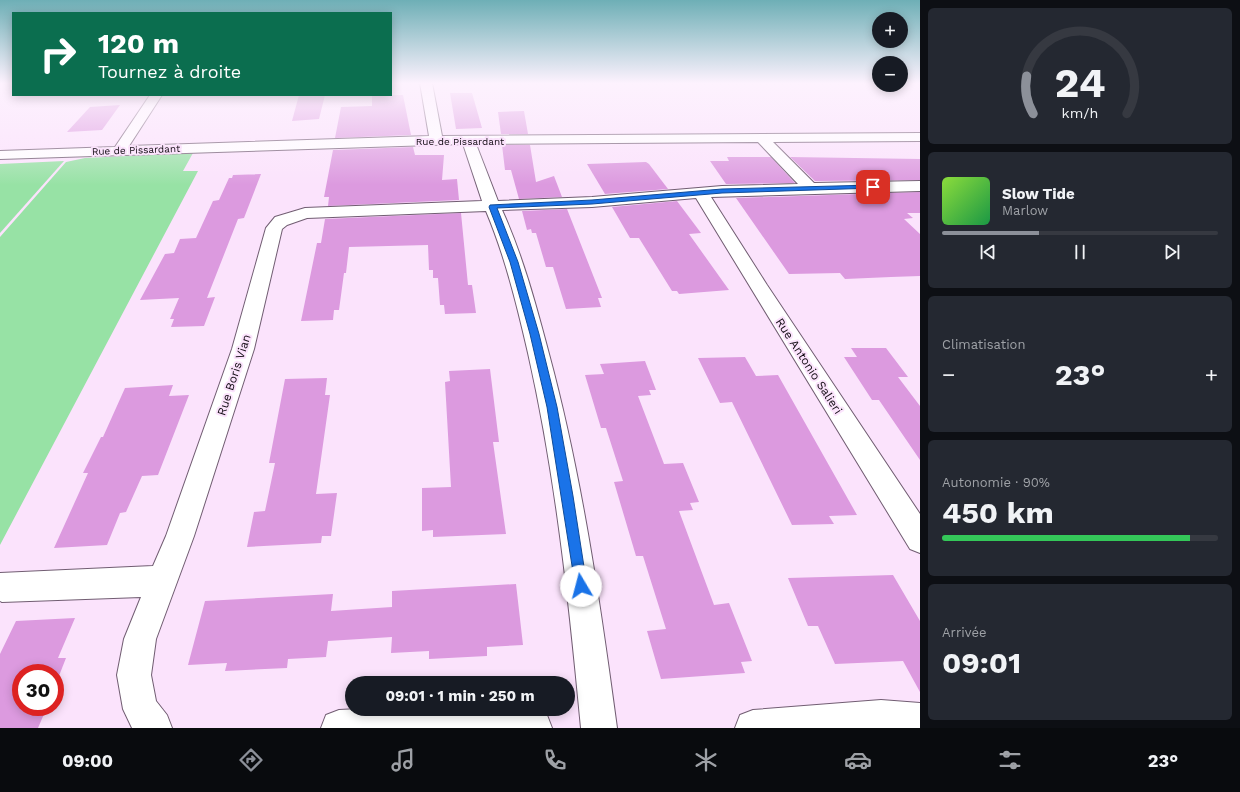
<!DOCTYPE html>
<html lang="fr">
<head>
<meta charset="utf-8">
<style>
	:root { --surface:#171b24; --page:#242831; --text:#f1f3f6; --muted:#9ea1a6; --line:#363941; --accent:#8c9099 }
	body { margin:0; font-family:"Work Sans",sans-serif; background:var(--page); color:var(--text); height:100vh; display:flex; flex-direction:column; font-size:15px; white-space:nowrap }
	* { box-sizing:border-box; margin:0 }
	p { font-size:13px; color:var(--muted) }
	.icon { flex:none; width:22px; height:22px; fill:none; stroke:currentColor; stroke-width:2; stroke-linecap:round; stroke-linejoin:round }
	.map { position:relative; flex:1; overflow:hidden }
	.sheet { display:flex; flex-direction:column; gap:8px; padding:8px; background:#0d0f14; width:320px }
	.sheet>* { flex:none }
	.top-card { position:absolute; left:12px; top:12px; width:380px; height:84px; border-radius:0px; box-shadow:0 2px 10px #0003; background:#0b6e4f; color:#fff; overflow:hidden }
	.fabs { position:absolute; left:872px; top:12px; display:grid; gap:8px }
	.fabs a { display:grid; place-items:center; width:36px; height:36px; border-radius:50%; background:var(--surface); box-shadow:0 2px 10px #0003; font-size:20px }
	.speed { position:absolute; left:12px; top:664px; display:flex; gap:8px; font-size:20px; font-weight:700; text-align:center }
	.speed>* { display:grid; place-content:center; width:52px; height:52px; border-radius:50%; background:var(--surface); box-shadow:0 2px 10px #0003; line-height:1 }
	.speed .limit { border:6px solid #d22; background:#fff; color:#111 }
	.pin { position:absolute; display:grid; place-items:center; width:34px; height:34px; color:#fff; margin:-17px; border-radius:8px; box-shadow:0 2px 6px #0006 }
	.me { position:absolute; width:44px; margin:-22px; rotate:352deg; stroke-linejoin:round; filter:drop-shadow(0 0 3px #0008) }
	.turn { display:flex; align-items:center; gap:14px; height:84px; padding:0 20px; font-size:18px }
	.turn .icon { width:52px; height:52px; stroke-width:2.5 }
	.turn b { display:block; font-size:28px; line-height:34px }
	.big { font-size:30px; font-weight:700; line-height:1.1 }
	.sheet .card { flex:1; display:flex; flex-direction:column; justify-content:center; gap:6px; min-width:0; padding:0 14px; border-radius:6px; background:var(--page) }
	.sheet .dial { align-items:center; gap:0 }
	.dial svg { height:104px; overflow:visible; fill:none; stroke:var(--line); stroke-width:7; stroke-linecap:round; text-anchor:middle }
	.dial text { fill:var(--text); stroke:none }
	.song { display:flex; align-items:center; gap:12px }
	.cover { width:48px; height:48px; border-radius:6px; background:linear-gradient(135deg,hsl(90 70% 55%),hsl(140 70% 35%)) }
	.played { height:4px; border-radius:2px; background:linear-gradient(90deg,var(--accent) 35%,var(--line) 35%) }
	.keys { display:flex; justify-content:space-around; direction:ltr }
	.heat { display:flex; justify-content:space-between; align-items:center; font-size:22px; direction:ltr }
	.charge { height:6px; border-radius:3px; background:linear-gradient(90deg,#34c759 90%,var(--line) 0) }
	.trip { position:absolute; left:345px; top:676px; width:230px; height:40px; border-radius:20px; background:var(--surface); box-shadow:0 2px 10px #0003; font-weight:700; line-height:40px; text-align:center }
	.tabs { display:flex; height:64px; justify-content:space-around; align-items:center; background:#090b0e; color:var(--muted) }
	.tabs .icon { width:28px; height:28px }
	.tabs .active { color:var(--accent) }
	.tabs b { font-size:18px; color:var(--text) }
	main { display:flex; flex:1; min-height:0 }
	.map>svg:first-child { display:block }
	.green { fill:#97e2a5 }
	.building { fill:#dc9adf }
	.lines { fill:none; stroke-linecap:round; stroke-linejoin:round }
	.minor-casing { stroke:#715d72; stroke-width:2 }
	.minor { fill:#fff; fill-rule:evenodd }
	.route { fill:#1a73e8; stroke:#114b97 }
	.labels { text-anchor:middle; dominant-baseline:central; stroke-width:4; stroke-linejoin:round; paint-order:stroke }
	.far-street-label { font-size:10px; fill:#130c14; stroke:#fbe3fc }
	.street-label { font-size:12px; fill:#130c14; stroke:#fbe3fc }
</style>
</head>
<body>
<main>
<div class="map">
<svg width="920" height="728" viewBox="0 0 920 728">
	<rect width="100%" height="100%" fill="#fbe3fc"/>
	<!-- green -->
	<g class="green">
		<polygon points="193,153 183,171 198,171 0,545 0,237 66,162 85,158"/>
		<polygon points="64,161 0,233 0,164"/>
	</g>
	<!-- building -->
	<g class="building">
		<polygon points="450,93 472,93 482,128 456,129"/>
		<polygon points="299,95 325,95 319,119 292,121"/>
		<polygon points="377,95 403,95 411,135 335,138 341,107 372,106 372,96"/>
		<polygon points="120,105 102,130 67,132 90,107"/>
		<polygon points="524,111 528,134 501,134 498,112"/>
		<polygon points="502,145 530,145 536,182 554,176 562,197 519,199 511,170 505,170"/>
		<polygon points="413,147 415,155 444,155 442,180 457,179 459,200 328,206 329,197 324,197 333,150"/>
		<polygon points="727,157 771,157 795,183 726,184 710,161 729,161"/>
		<polygon points="790,157 920,159 920,180 815,181"/>
		<polygon points="646,162 649,164 668,189 605,194 587,164"/>
		<polygon points="261,174 244,218 238,219 207,298 215,297 204,326 171,327 174,319 170,319 179,298 140,300 165,254 174,253 180,239 196,238 213,201 219,200 229,178 232,178 233,175"/>
		<polygon points="920,192 920,213 907,213 913,218 904,219 920,234 920,276 891,277 845,279 840,273 789,274 736,198"/>
		<polygon points="677,201 701,233 689,234 729,290 679,294 677,291 672,291 639,238 630,238 612,207"/>
		<polygon points="567,209 602,298 598,298 601,307 566,309 553,267 546,267 536,233 532,233 531,229 527,230 522,211"/>
		<polygon points="461,213 468,285 472,285 476,313 445,314 444,305 440,305 438,278 433,278 433,270 429,270 428,245 349,247 346,273 344,273 339,310 334,310 333,320 301,321 317,243 321,243 325,219"/>
		<polygon points="851,348 886,348 908,377 898,377 920,406 920,460 879,400 872,400 844,357 857,357"/>
		<polygon points="745,357 756,376 778,375 857,515 829,516 834,524 792,525 732,402 720,403 698,358"/>
		<polygon points="645,361 656,390 649,390 651,395 638,396 664,464 683,463 699,502 690,503 693,510 679,511 714,605 729,603 752,661 741,662 745,673 661,679 647,631 666,629 643,556 636,556 614,482 623,481 606,428 601,428 585,375 604,374 600,364"/>
		<polygon points="490,369 499,442 493,442 506,534 433,537 433,530 422,531 422,488 451,487 445,382 450,381 449,371"/>
		<polygon points="327,378 325,395 330,395 316,494 337,493 331,536 322,536 321,543 247,547 254,512 265,511 275,463 269,463 285,379"/>
		<polygon points="173,385 169,396 189,395 158,475 142,476 126,512 120,513 107,545 54,548 88,473 83,473 101,437 103,437 125,388"/>
		<polygon points="893,575 920,621 920,692 903,661 835,664 818,626 808,626 788,578"/>
		<polygon points="516,584 523,645 487,647 487,656 429,659 429,651 391,653 392,637 328,641 326,657 288,659 287,668 225,671 227,663 188,665 205,601 333,594 331,611 392,607 392,591"/>
		<polygon points="75,618 58,658 66,658 55,686 55,673 21,673 21,707 47,707 38,728 0,728 0,654 16,621"/>
	</g>
	<g class="lines">
		<!-- minor casing -->
		<g class="minor-casing">
			<g id="minor">
				<path d="M 420,83 L 432,83 L 442,136 L 920,133 L 920,141 L 773,142 L 814,183 L 920,181 L 920,191 L 711,197 L 767,285 L 920,514 L 920,553 L 910,549 L 696,198 L 592,207 L 502,210 C 523,256 536,305 549,354 C 582,476 600,602 617,728 L 581,728 C 569,602 556,477 528,353 C 517,305 505,256 486,211 L 307,218 L 287,225 L 282,229 L 254,349 L 194,536 L 156,639 L 151,675 L 156,701 L 167,715 L 172,728 L 132,728 L 123,709 L 117,675 L 124,639 L 141,597 L 2,602 L 0,601 L 0,573 L 153,566 L 166,536 L 232,349 L 266,228 L 275,217 L 305,208 L 482,201 L 463,144 L 0,159 L 0,151 L 115,147 L 150,95 L 162,95 L 129,146 L 429,136 ZM 758,142 L 798,184 L 722,186 L 592,197 L 498,201 L 476,144 Z"/>
				<polygon points="881,700 920,703 920,728 735,728 740,715 753,710"/>
				<polygon points="359,709 534,710 547,715 552,728 321,728 326,715 339,710"/>
			</g>
		</g>
		<!-- minor -->
		<use href="#minor" class="minor"/>
	</g>
	<!-- sky -->
	<linearGradient id="sky" x2="0" y2="1"><stop stop-color="#6eafb6"/><stop offset="0.45" stop-color="#fdf2fe"/><stop offset="1" stop-color="#fdf2fe" stop-opacity="0"/></linearGradient>
	<rect width="920" height="185" fill="url(#sky)"/>
	<!-- route -->
	<polygon class="route" points="873,185 875,185 875,188 722,193 592,204 497,208 518,262 539,334 557,407 573,496 587,586 585,591 581,593 576,591 547,407 530,334 510,262 489,207 490,205 592,200 722,189"/>
	<g class="labels">
		<!-- far-street labels -->
		<g class="far-street-label">
			<text x="460" y="141">Rue de Pissardant</text>
			<text transform="translate(136 150) rotate(-2)">Rue de Pissardant</text>
		</g>
		<!-- street labels -->
		<g class="street-label">
			<text transform="translate(809 366) rotate(57)">Rue Antonio Salieri</text>
			<text transform="translate(234 375) rotate(-72)">Rue Boris Vian</text>
		</g>
	</g>
</svg>
<div class="fabs">
<a>+</a>
<a>−</a>
</div>
<div class="speed"><div class="limit">30</div></div>
<div class="pin" style="left:873px;top:187px;background:#d93025"><svg class="icon" aria-label="arrive" viewBox="0 0 24 24"><path d="M6 21V4h12l-3 4 3 4H6"/></svg></div>
<svg class="me" style="left:581px;top:586px" viewBox="-20 -20 40 40"><circle r="19" fill="#fff"/><path d="M0-13L10 11 0 6-10 11z" fill="#1a73e8"/></svg>
<div class="trip">09:01 · 1 min · 250 m</div>
<div class="top-card">
<div class="turn"><svg class="icon" aria-label="right" viewBox="0 0 24 24"><path d="M7 20v-9h11M14 6l5 5-5 5"/></svg><div><b>120 m</b>Tournez à droite</div></div>
</div>
</div>
<section class="sheet">
<div class="card dial"><svg viewBox="0 0 100 80">
<path d="M14 69A42 42 0 1 1 86 69"/>
<path d="M14 69A42 42 0 0 1 9 40" stroke="#8c9099"/>
<text x="50" y="56" font-size="32" font-weight="700">24</text>
<text x="50" y="72" font-size="11">km/h</text>
</svg></div>
<div class="card">
<div class="song"><i class="cover"></i><div><b>Slow Tide</b><p>Marlow</p></div></div>
<div class="played"></div>
<div class="keys"><svg class="icon" aria-label="previous" viewBox="0 0 24 24"><path d="M18 5L8 12l10 7zM5 5v14"/></svg><svg class="icon" aria-label="pause" viewBox="0 0 24 24"><path d="M8 5v14M16 5v14"/></svg><svg class="icon" aria-label="next" viewBox="0 0 24 24"><path d="M6 5l10 7-10 7zM19 5v14"/></svg></div>
</div>
<div class="card"><p>Climatisation</p>
<div class="heat"><a>−</a><b class="big">23°</b><a>+</a></div>
</div>
<div class="card"><p>Autonomie · 90%</p><b class="big">450 km</b><div class="charge"></div></div>
<div class="card"><p>Arrivée</p><b class="big">09:01</b></div>
</section>
</main>
<nav class="tabs">
<b>09:00</b>
<svg class="icon active" aria-label="directions" viewBox="0 0 24 24"><path d="M12 3l9 9-9 9-9-9zM9 14v-3h6M13 9l2 2-2 2"/></svg>
<svg class="icon" aria-label="music" viewBox="0 0 24 24"><path d="M9 18V5l10-2v13"/><circle cx="6" cy="18" r="3"/><circle cx="16" cy="16" r="3"/></svg>
<svg class="icon" aria-label="phone" viewBox="0 0 24 24"><path d="M5 4h4l2 5-3 2q2 4 5 5l2-3 5 2v4C11 20 4 13 5 4z"/></svg>
<svg class="icon" aria-label="climate" viewBox="0 0 24 24"><path d="M12 3v18M4 7l16 10M4 17L20 7"/></svg>
<svg class="icon" aria-label="car" viewBox="0 0 24 24"><path d="M5 17H2v-5l4-1 3-4h7l3 4 3 1v5h-3M9 17h6M6 11h13"/><circle cx="7" cy="17" r="2"/><circle cx="17" cy="17" r="2"/></svg>
<svg class="icon" aria-label="filters" viewBox="0 0 24 24"><path d="M4 7h16M4 17h16"/><circle cx="9" cy="7" r="2"/><circle cx="15" cy="17" r="2"/></svg>
<b>23°</b>
</nav>
</body>
</html>
